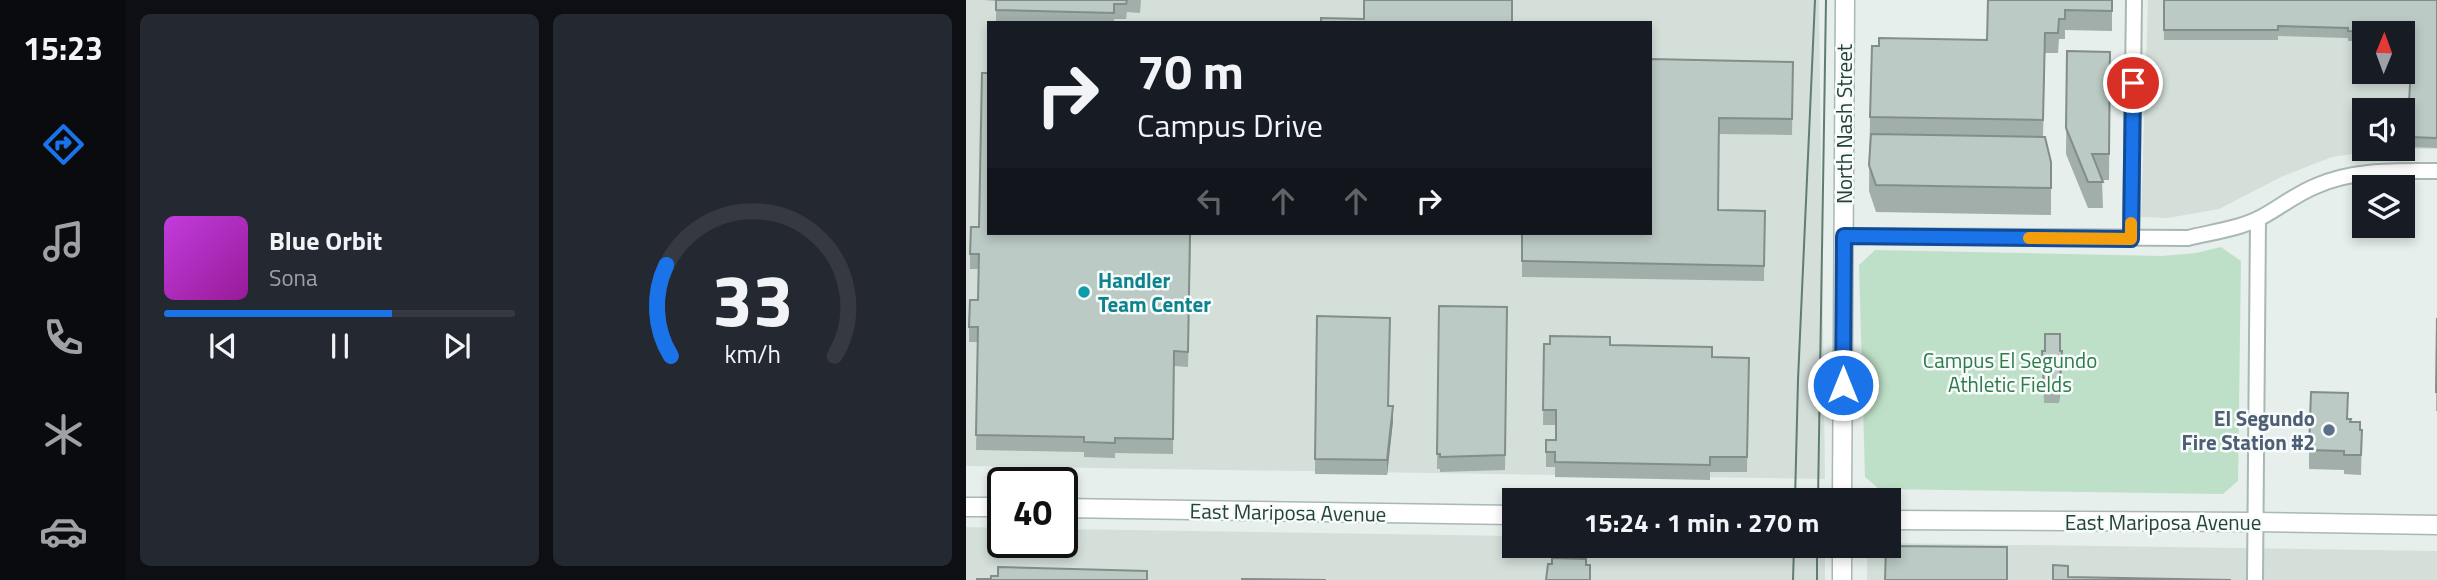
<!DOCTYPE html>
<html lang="en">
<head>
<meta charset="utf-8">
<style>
	:root { --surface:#171b24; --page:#242831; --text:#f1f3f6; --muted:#9ea1a6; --line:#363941; --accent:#1a73e8 }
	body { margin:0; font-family:"Titillium Web",sans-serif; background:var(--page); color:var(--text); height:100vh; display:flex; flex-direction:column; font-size:26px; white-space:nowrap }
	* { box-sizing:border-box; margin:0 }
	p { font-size:23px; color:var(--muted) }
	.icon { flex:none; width:38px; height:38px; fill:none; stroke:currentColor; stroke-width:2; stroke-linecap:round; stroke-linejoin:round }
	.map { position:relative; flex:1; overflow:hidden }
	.drawer { display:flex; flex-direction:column; gap:14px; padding:14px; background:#0d0f14; width:840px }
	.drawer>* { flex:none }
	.hud { position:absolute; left:21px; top:21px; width:665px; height:214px; border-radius:0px; box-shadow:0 4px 10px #0003; background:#171b24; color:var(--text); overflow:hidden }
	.needle { width:46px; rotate:1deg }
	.controls { position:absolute; left:1386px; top:21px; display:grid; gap:14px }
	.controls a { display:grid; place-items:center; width:63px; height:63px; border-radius:0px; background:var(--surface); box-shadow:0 4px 10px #0003; font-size:35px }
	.speed { position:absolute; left:21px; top:467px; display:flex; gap:14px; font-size:35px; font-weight:700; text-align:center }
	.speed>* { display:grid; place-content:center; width:91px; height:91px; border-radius:50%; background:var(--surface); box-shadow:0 4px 10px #0003; line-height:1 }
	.speed .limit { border:4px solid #111; border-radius:10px; background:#fff; color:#111 }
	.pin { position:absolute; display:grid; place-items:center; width:60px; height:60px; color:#fff; margin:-30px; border:4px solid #fff; border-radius:50%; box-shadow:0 2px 7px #0007 }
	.me { position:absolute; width:77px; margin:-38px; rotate:0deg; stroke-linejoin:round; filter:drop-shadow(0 0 5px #0008) }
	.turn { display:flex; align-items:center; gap:24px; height:147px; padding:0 35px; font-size:32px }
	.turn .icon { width:91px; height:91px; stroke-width:2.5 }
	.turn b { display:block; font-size:49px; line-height:60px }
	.lanes { display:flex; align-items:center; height:66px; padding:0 35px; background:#0003; justify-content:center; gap:35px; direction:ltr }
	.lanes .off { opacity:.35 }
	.drawer .tile { flex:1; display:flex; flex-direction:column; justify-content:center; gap:10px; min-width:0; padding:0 24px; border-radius:10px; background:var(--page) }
	.drawer .dial { align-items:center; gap:0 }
	.dial svg { height:182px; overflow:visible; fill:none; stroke:var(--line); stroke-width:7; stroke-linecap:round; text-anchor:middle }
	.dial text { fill:var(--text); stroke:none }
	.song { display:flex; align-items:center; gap:21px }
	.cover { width:84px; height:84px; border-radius:10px; background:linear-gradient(135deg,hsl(290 70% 55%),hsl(300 70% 35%)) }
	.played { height:7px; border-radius:4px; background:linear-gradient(90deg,var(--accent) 65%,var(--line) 65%) }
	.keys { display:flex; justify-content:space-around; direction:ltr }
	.drawer .tiles { flex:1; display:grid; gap:14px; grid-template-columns:repeat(2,1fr) }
	.trip { position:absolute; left:536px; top:488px; width:399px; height:70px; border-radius:0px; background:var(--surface); box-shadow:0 4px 10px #0003; font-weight:700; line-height:70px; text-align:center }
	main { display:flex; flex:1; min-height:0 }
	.tabs { display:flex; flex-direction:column; width:126px; justify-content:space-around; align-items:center; background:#090b0e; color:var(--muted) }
	.tabs .icon { width:49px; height:49px }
	.tabs .active { color:var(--accent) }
	.tabs b { font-size:32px; color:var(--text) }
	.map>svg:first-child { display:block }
	.built { fill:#d4dfda; fill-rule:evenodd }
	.green { fill:#bfe0c8 }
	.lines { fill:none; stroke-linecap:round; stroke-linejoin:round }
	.minor-casing { stroke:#a8b8b2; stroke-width:18 }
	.tertiary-casing { stroke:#a8b8b2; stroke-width:21 }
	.minor { stroke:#fff; stroke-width:14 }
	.tertiary { stroke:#fff; stroke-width:18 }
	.tram { stroke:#5f7d75; stroke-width:2 }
	.wall { fill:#a1aea9 }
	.shaded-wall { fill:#838d89 }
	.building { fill:#bbcac4; stroke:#838d89; stroke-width:2 }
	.route-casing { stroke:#114b97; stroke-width:18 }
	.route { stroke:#1a73e8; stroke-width:12 }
	.slow { stroke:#f59e0b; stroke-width:12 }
	.culture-dot { fill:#0f9aa8; stroke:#f7fbf9; stroke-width:2.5 }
	.service-dot { fill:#5c6f8a; stroke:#f7fbf9; stroke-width:2.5 }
	.labels { text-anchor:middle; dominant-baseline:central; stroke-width:5; stroke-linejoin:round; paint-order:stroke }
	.street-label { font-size:21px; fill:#24423a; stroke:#f7fbf9 }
	.culture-label { font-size:21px; font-weight:bold; fill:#0d838f; stroke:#f7fbf9; text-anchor:start }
	.park-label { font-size:21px; fill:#2d7a4b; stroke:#f7fbf9 }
	.service-label { font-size:21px; font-weight:bold; fill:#4e5e75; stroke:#f7fbf9; text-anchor:end }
</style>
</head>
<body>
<main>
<nav class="tabs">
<b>15:23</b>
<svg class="icon active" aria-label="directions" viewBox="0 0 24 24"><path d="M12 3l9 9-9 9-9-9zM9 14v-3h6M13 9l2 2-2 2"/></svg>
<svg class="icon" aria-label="music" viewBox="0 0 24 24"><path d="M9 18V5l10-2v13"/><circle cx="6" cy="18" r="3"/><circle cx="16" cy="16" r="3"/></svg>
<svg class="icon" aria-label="phone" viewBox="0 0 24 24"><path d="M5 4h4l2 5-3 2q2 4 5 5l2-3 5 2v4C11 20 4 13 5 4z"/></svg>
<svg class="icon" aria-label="climate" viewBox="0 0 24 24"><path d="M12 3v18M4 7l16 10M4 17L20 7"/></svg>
<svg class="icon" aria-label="car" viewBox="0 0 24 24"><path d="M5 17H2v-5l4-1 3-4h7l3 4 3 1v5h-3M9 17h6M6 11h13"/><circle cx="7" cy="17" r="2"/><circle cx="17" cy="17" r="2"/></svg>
</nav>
<section class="drawer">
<div class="tiles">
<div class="tile">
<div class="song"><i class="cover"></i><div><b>Blue Orbit</b><p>Sona</p></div></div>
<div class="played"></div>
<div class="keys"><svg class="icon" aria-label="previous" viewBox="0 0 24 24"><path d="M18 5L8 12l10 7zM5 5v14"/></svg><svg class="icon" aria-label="pause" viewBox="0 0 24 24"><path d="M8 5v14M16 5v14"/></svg><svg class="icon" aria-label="next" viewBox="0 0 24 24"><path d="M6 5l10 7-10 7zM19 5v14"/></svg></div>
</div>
<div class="tile dial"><svg viewBox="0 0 100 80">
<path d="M14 69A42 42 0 1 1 86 69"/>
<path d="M14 69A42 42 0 0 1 12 29" stroke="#1a73e8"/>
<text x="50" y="56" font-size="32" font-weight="700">33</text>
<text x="50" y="72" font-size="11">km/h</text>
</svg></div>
</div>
</section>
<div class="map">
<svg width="1471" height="580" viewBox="0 0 1471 580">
	<rect width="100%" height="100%" fill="#e6efeb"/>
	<!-- built -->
	<g class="built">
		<path d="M 0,0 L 853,0 L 859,479 L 0,466 ZM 23,23 L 684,23 L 684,233 L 23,233 Z"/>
		<path d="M 1182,0 L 1471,0 L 1471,149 L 1437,149 L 1437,110 L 1398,110 L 1398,149 L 1418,149 L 1366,157 L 1315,177 L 1253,209 L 1202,218 L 1175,217 ZM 1398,33 L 1437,33 L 1437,72 L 1398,72 Z"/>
		<polygon points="0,527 37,528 37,542 96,542 96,529 548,536 548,546 859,546 859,580 0,580"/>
		<polygon points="922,543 1471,551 1471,580 901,580 901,546 922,546"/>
	</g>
	<!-- green -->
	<polygon class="green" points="1255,247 1275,261 1272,481 1257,494 913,489 899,477 893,265 909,250 1196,256 1230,253"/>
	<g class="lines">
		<!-- minor casing -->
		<g class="minor-casing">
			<g id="minor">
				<path d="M 878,236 L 1222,238 C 1246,232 1272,229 1294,218 C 1313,208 1330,194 1350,186 C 1389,169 1430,171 1471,171"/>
				<polyline points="1165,239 1168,0"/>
				<polyline points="1289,580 1292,219"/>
			</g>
		</g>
		<!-- tertiary casing -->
		<g class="tertiary-casing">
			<g id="tertiary">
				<polyline points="876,500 879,0"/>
				<polyline points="0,507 37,507"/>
				<polyline points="96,508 548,515"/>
				<polyline points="922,520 1290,522 1471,525"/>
				<polyline points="876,580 876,546"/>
			</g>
		</g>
		<!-- minor -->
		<use href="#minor" class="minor"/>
		<!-- tertiary -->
		<use href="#tertiary" class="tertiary"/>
		<!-- tram -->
		<g class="tram">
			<polyline points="829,500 832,380 849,0"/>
			<polyline points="852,500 860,0"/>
			<polyline points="827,580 828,546"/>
			<polyline points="851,580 851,546"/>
		</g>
	</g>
	<!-- wall -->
	<g class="wall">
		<polygon points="18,0 175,0 174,13 161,12 160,19 148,19 148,23 30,23 30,1"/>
		<polygon points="1022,0 1146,0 1146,31 1099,30 1099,39 1093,39 1092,53 1079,53 1077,137 1085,162 1085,215 910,212 903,191 904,117 1021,40"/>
		<polygon points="1197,0 1471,0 1471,148 1443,147 1443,123 1440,123 1440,102 1443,102 1446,42 1437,42 1437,33 1398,33 1398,41 1382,41 1382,38 1312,36 1312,40 1198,40"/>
		<polygon points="1101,51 1144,52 1143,180 1136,180 1137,208 1122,208 1100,154"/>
		<polygon points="684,59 827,62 826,135 753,134 752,210 799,211 798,281 556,277 556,233 684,233"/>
		<polygon points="13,227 225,233 222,367 208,366 207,454 149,453 149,458 118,457 118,452 10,450 12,342 3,342 3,327 12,300 13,269 4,269 4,254"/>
		<polygon points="473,306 541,307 539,470 474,472 474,469 471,469"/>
		<polygon points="351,316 423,406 427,421 421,475 349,474"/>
		<polygon points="1471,318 1471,411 1470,411"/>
		<polygon points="578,344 644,345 746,357 783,358 781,472 744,472 744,480 589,477 589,467 580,467 580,440 590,440 590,425 577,425"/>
		<polygon points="1076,351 1096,366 1093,403 1078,403"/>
		<polygon points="1382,419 1394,430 1396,430 1395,475 1378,474 1378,470 1343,469 1343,450"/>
	</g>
	<!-- shaded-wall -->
	<g class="shaded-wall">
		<polygon points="1096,351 1096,366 1093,403 1093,388"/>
		<polygon points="427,406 427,421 421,475 421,460"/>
	</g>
	<!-- building -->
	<g class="building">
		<polygon points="30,0 161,0 160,4 148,4 148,13 30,10"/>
		<polygon points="398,0 546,0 546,23 355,23 355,18 398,19"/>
		<polygon points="1022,0 1146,0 1146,11 1099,10 1099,19 1093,19 1092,33 1079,33 1077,120 904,117 906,46 913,46 913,38 1021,40"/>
		<polygon points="1198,0 1471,0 1471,138 1443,137 1443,113 1440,113 1440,102 1443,102 1447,32 1382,31 1382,28 1312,26 1312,30 1198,30"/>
		<polygon points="1101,51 1144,52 1143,154 1126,154 1137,182 1122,182 1100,128"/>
		<polygon points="684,59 827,62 826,119 753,118 752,210 799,211 798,266 556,261 556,233 684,233"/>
		<polygon points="16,73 23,73 23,233 224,233 222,352 208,351 207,439 149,438 149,443 118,442 118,437 10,435 12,327 3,327 4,300 12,300 13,254 4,254 5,227 13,227"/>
		<polygon points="905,134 1079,137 1085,162 1085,188 910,185 903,165"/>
		<polygon points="473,306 541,307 539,455 474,457 474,454 471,454"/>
		<polygon points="351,316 424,318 422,406 427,406 421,460 349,459"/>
		<polygon points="1471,318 1471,392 1470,392"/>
		<polygon points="1079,334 1094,334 1094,351 1096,351 1093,388 1078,388 1076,351 1079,351"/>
		<polygon points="584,336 644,337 644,345 746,347 746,357 783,358 781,457 744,457 744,465 589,462 589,452 580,452 580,440 590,440 590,410 577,410 578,344 584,344"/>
		<polygon points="1345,392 1382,393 1381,419 1385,419 1384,422 1394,422 1394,430 1396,430 1395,455 1378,455 1378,451 1343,450"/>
		<polygon points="920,546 1041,547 1041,580 919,580"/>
		<polygon points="586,558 620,559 620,565 624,565 624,580 580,580 582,564 586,564"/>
		<polygon points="1087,565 1102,566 1102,577 1265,580 1087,580"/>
		<polygon points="32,567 181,571 181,580 11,580 11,579 25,579 25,576 32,576"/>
		<polygon points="276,579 360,580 276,580"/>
	</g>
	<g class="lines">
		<!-- route casing -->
		<g class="route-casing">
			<polyline id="route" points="877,385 878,236 1165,239 1167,83"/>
		</g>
		<!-- route -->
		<use href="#route" class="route"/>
		<!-- slow -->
		<polyline class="slow" points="1063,238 1165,239 1165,223"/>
	</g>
	<!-- markers -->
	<circle class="culture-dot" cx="118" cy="292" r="7"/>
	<circle class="service-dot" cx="1363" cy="430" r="7"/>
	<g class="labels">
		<!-- street labels -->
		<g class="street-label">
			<text transform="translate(878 124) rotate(-90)">North Nash Street</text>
			<text transform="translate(322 512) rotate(1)">East Mariposa Avenue</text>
			<text x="1197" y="522">East Mariposa Avenue</text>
		</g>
		<!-- culture labels -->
		<g class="culture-label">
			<text x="132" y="280">Handler<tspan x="132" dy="24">Team Center</tspan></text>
		</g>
		<!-- park labels -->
		<g class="park-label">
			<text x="1044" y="360">Campus El Segundo<tspan x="1044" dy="24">Athletic Fields</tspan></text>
		</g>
		<!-- service labels -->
		<g class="service-label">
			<text x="1349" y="418">El Segundo<tspan x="1349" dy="24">Fire Station #2</tspan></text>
		</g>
	</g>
</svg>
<div class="controls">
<a><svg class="needle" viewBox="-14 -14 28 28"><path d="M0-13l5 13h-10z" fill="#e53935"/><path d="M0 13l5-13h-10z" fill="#9ea1a6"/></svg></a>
<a><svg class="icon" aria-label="sound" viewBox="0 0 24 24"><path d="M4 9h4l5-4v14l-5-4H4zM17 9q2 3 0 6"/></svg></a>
<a><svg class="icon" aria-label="layers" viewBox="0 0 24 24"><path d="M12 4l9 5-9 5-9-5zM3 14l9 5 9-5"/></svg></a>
</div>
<div class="speed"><div class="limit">40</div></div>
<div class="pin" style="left:1167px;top:83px;background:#d93025"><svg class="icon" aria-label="arrive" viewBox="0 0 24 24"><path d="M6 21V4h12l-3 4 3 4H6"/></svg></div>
<svg class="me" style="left:877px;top:385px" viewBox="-20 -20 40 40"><circle r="17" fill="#1a73e8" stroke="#fff" stroke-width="3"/><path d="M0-11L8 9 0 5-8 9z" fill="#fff"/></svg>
<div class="trip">15:24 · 1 min · 270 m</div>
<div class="hud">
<div class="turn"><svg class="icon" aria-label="right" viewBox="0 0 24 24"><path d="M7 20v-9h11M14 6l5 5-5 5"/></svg><div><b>70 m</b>Campus Drive</div></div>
<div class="lanes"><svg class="icon off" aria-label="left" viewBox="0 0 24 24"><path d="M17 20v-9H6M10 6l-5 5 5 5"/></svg><svg class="icon off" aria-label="ahead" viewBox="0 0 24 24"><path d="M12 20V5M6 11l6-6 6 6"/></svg><svg class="icon off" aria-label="ahead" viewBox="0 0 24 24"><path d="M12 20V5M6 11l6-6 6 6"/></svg><svg class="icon" aria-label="right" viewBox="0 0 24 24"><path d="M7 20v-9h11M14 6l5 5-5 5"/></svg></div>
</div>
</div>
</main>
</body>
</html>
